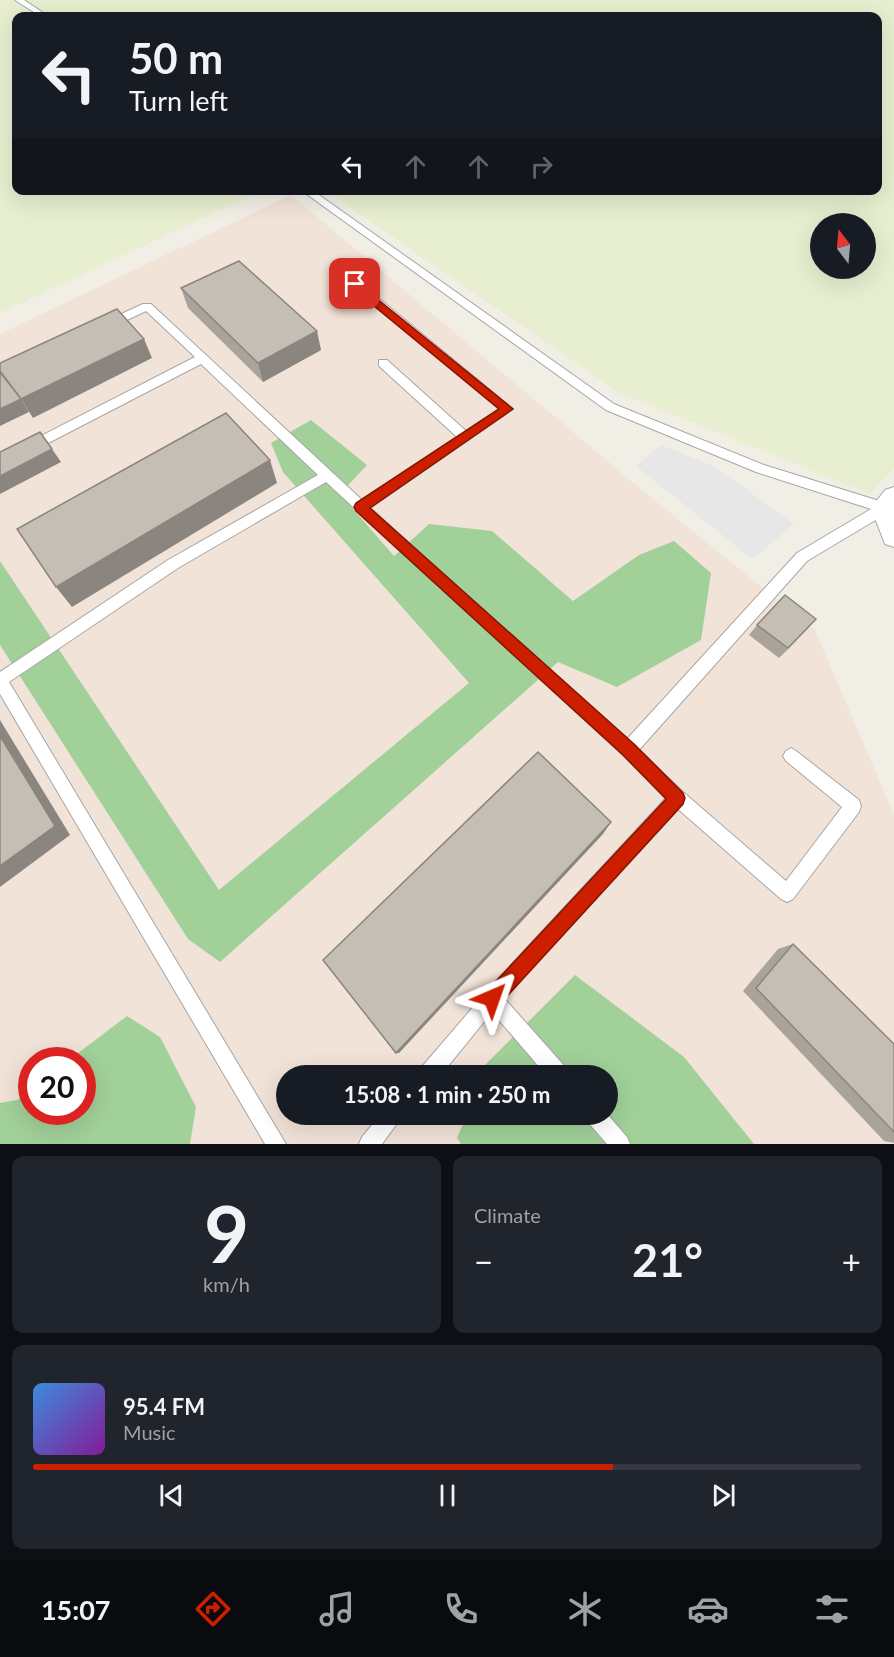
<!DOCTYPE html>
<html lang="en">
<head>
<meta charset="utf-8">
<style>
	:root { --surface:#171b24; --page:#20242c; --text:#f1f3f6; --muted:#9ea1a6; --line:#363941; --accent:#ce1e00 }
	body { margin:0; font-family:Lato,sans-serif; background:var(--page); color:var(--text); height:100vh; display:flex; flex-direction:column; font-size:22px; white-space:nowrap }
	* { box-sizing:border-box; margin:0 }
	p { font-size:20px; color:var(--muted) }
	.icon { flex:none; width:33px; height:33px; fill:none; stroke:currentColor; stroke-width:2; stroke-linecap:round; stroke-linejoin:round }
	.map { position:relative; height:1144px; overflow:hidden }
	.details { display:flex; flex-direction:column; gap:12px; padding:12px; background:#0d0f14; flex:1 }
	.details>* { flex:none }
	.guide { position:absolute; left:12px; top:12px; width:870px; height:183px; border-radius:12px; box-shadow:0 6px 24px #0002; background:#171b24; color:var(--text); overflow:hidden }
	.needle { width:39px; rotate:344deg }
	.buttons { position:absolute; left:810px; top:213px; display:grid; gap:12px }
	.buttons a { display:grid; place-items:center; width:66px; height:66px; border-radius:50%; background:var(--surface); box-shadow:0 6px 24px #0002; font-size:30px }
	.speed { position:absolute; left:18px; top:1047px; display:flex; gap:12px; font-size:30px; font-weight:700; text-align:center }
	.speed>* { display:grid; place-content:center; width:78px; height:78px; border-radius:50%; background:var(--surface); box-shadow:0 6px 24px #0002; line-height:1 }
	.speed .limit { border:9px solid #d22; background:#fff; color:#111 }
	.pin { position:absolute; display:grid; place-items:center; width:51px; height:51px; color:#fff; margin:-26px; border-radius:12px; box-shadow:0 3px 9px #0006 }
	.me { position:absolute; width:66px; margin:-33px; rotate:43deg; stroke-linejoin:round; filter:drop-shadow(0 0 4px #0008) }
	.turn { display:flex; align-items:center; gap:21px; height:126px; padding:0 18px; font-size:27px }
	.turn .icon { width:78px; height:78px; stroke-width:2.5 }
	.turn b { display:block; font-size:42px; line-height:51px }
	.lanes { display:flex; align-items:center; height:57px; padding:0 18px; background:#0003; justify-content:center; gap:30px; direction:ltr }
	.lanes .off { opacity:.35 }
	.big { font-size:45px; font-weight:700; line-height:1.1 }
	.details .card { flex:1; display:flex; flex-direction:column; justify-content:center; gap:9px; min-width:0; padding:0 21px; border-radius:12px; background:var(--page) }
	.details .dial { align-items:center; gap:0 }
	.dial b { font-size:78px; line-height:1 }
	.song { display:flex; align-items:center; gap:18px }
	.cover { width:72px; height:72px; border-radius:9px; background:linear-gradient(135deg,hsl(210 70% 55%),hsl(290 70% 35%)) }
	.played { height:6px; border-radius:3px; background:linear-gradient(90deg,var(--accent) 70%,var(--line) 70%) }
	.keys { display:flex; justify-content:space-around; direction:ltr }
	.heat { display:flex; justify-content:space-between; align-items:center; font-size:33px; direction:ltr }
	.details .tiles { flex:1; display:grid; gap:12px; grid-template-columns:1fr 1fr }
	.card:last-child { grid-column:span 2 }
	.trip { position:absolute; left:276px; top:1065px; width:342px; height:60px; border-radius:30px; background:var(--surface); box-shadow:0 6px 24px #0002; font-weight:700; line-height:60px; text-align:center }
	.menu { display:flex; height:96px; justify-content:space-around; align-items:center; background:#090b0e; color:var(--muted) }
	.menu .icon { width:42px; height:42px }
	.menu .on { color:var(--accent) }
	.menu b { font-size:27px; color:var(--text) }
	.map>svg:first-child { display:block }
	.military { fill:#f2e3d8; fill-rule:evenodd }
	.farmland { fill:#e8efd0; fill-rule:evenodd }
	.forest { fill:#a1d099 }
	.parking { fill:#e7e7e7 }
	.lines { fill:none; stroke-linecap:round; stroke-linejoin:round }
	.lane-casing { stroke:#a6a6a6; stroke-width:2 }
	.street-casing { stroke:#a6a6a6; stroke-width:2 }
	.lane { fill:#fff; fill-rule:evenodd }
	.street { fill:#fff; fill-rule:evenodd }
	.wall { fill:#a9a39b }
	.shaded-wall { fill:#8a857e }
	.building { fill:#c5beb4; stroke:#8a857e; stroke-width:1.5 }
	.route { fill:#ce1e00; stroke:#861400; stroke-width:1.5 }
</style>
</head>
<body>
<div class="map">
<svg width="894" height="1144" viewBox="0 0 894 1144">
	<rect width="100%" height="100%" fill="#f0eee5"/>
	<!-- military -->
	<path class="military" d="M 291,195 L 643,491 L 815,630 L 894,815 L 894,1144 L 0,1144 L 0,334 ZM 32,1060 L 82,1060 L 82,1112 L 32,1112 ZM 286,1076 L 608,1076 L 608,1114 L 286,1114 Z"/>
	<!-- farmland -->
	<path class="farmland" d="M 0,0 L 894,0 L 894,469 L 870,494 L 620,393 L 326,191 L 878,190 L 878,16 L 16,16 L 16,190 L 261,191 L 0,313 ZM 820,224 L 866,224 L 866,268 L 820,268 Z"/>
	<!-- forest -->
	<g class="forest">
		<polygon points="311,420 367,465 340,494 394,556 429,524 492,531 573,601 639,555 674,541 711,573 701,640 617,687 558,662 220,962 188,939 0,645 0,561 219,890 469,683 283,472 271,443"/>
		<polygon points="575,975 684,1057 754,1144 461,1144 457,1138 467,1115 608,1114 608,1076 482,1075 486,1064"/>
		<polygon points="127,1016 160,1037 196,1107 190,1144 0,1144 0,1103 17,1100 31,1089 32,1112 82,1112 82,1060 69,1060"/>
	</g>
	<!-- parking -->
	<polygon class="parking" points="661,445 714,466 794,524 752,559 636,466"/>
	<g class="lines">
		<!-- lane casing -->
		<g class="lane-casing">
			<g id="lane">
				<polygon points="15,0 24,0 48,16 40,16"/>
				<polygon points="301,190 312,190 614,404 764,465 889,504 890,508 889,512 807,561 639,750 683,792 786,881 842,807 786,761 783,756 786,751 791,748 796,751 859,800 861,806 859,812 793,899 787,902 781,899 678,809 504,998 567,1069 569,1076 547,1076 492,1012 440,1076 418,1076 420,1069 486,992 666,798 623,755 326,482 178,568 9,682 286,1144 265,1144 0,694 0,672 168,560 318,475 201,364 0,468 0,457 195,357 146,311 108,329 104,328 104,322 143,304 151,304 362,500 457,437 379,366 379,360 387,360 466,431 499,409 333,270 338,267 342,268 513,409 370,508 627,739 797,553 871,509 756,472 606,410"/>
				<polygon points="381,1114 404,1114 382,1144 359,1144 362,1137"/>
				<polygon points="584,1114 607,1114 627,1137 630,1144 607,1144 587,1121"/>
			</g>
		</g>
		<!-- street casing -->
		<g class="street-casing">
			<polygon id="street" points="894,487 894,547 885,544 871,508 885,490"/>
		</g>
		<!-- lane -->
		<use href="#lane" class="lane"/>
		<!-- street -->
		<use href="#street" class="street"/>
	</g>
	<!-- wall -->
	<g class="wall">
		<polygon points="181,288 321,350 263,382 188,308"/>
		<polygon points="757,625 807,629 779,658 749,635"/>
		<polygon points="793,944 894,1044 894,1143 884,1141 743,991 778,949"/>
	</g>
	<!-- shaded-wall -->
	<g class="shaded-wall">
		<polygon points="317,331 321,350 263,382 258,363"/>
		<polygon points="144,339 152,358 33,418 21,399"/>
		<polygon points="21,399 29,412 0,426 0,409"/>
		<polygon points="52,449 61,462 0,494 0,476"/>
		<polygon points="270,460 277,483 72,607 56,587"/>
		<polygon points="816,619 807,629 779,658 788,648"/>
		<polygon points="0,720 70,835 0,887"/>
		<polygon points="611,822 603,834 399,1053 396,1053"/>
	</g>
	<!-- building -->
	<g class="building">
		<polygon points="239,261 317,331 258,363 181,288"/>
		<polygon points="117,309 144,339 21,399 0,371 0,363"/>
		<polygon points="0,372 21,399 0,409"/>
		<polygon points="226,413 270,460 56,587 17,529"/>
		<polygon points="40,432 52,449 0,476 0,452"/>
		<polygon points="785,595 816,619 788,648 757,625"/>
		<polygon points="0,736 55,826 0,866"/>
		<polygon points="538,752 611,822 396,1053 323,960"/>
		<polygon points="793,944 894,1044 894,1132 756,988"/>
	</g>
	<!-- route -->
	<polygon class="route" points="355,281 513,409 370,508 634,744 683,793 685,798 683,804 499,1005 492,1007 486,1005 483,998 486,992 666,799 623,755 356,511 354,507 356,503 499,409 351,287 350,284"/>
</svg>
<div class="buttons">
<a><svg class="needle" viewBox="-14 -14 28 28"><path d="M0-13l5 13h-10z" fill="#e53935"/><path d="M0 13l5-13h-10z" fill="#9ea1a6"/></svg></a>
</div>
<div class="speed"><div class="limit">20</div></div>
<div class="pin" style="left:355px;top:284px;background:#d93025"><svg class="icon" aria-label="arrive" viewBox="0 0 24 24"><path d="M6 21V4h12l-3 4 3 4H6"/></svg></div>
<svg class="me" style="left:492px;top:998px" viewBox="-20 -20 40 40"><path d="M0-17L14 15 0 8-14 15z" fill="#ce1e00" stroke="#fff" stroke-width="4"/></svg>
<div class="trip">15:08 · 1 min · 250 m</div>
<div class="guide">
<div class="turn"><svg class="icon" aria-label="left" viewBox="0 0 24 24"><path d="M17 20v-9H6M10 6l-5 5 5 5"/></svg><div><b>50 m</b>Turn left</div></div>
<div class="lanes"><svg class="icon" aria-label="left" viewBox="0 0 24 24"><path d="M17 20v-9H6M10 6l-5 5 5 5"/></svg><svg class="icon off" aria-label="ahead" viewBox="0 0 24 24"><path d="M12 20V5M6 11l6-6 6 6"/></svg><svg class="icon off" aria-label="ahead" viewBox="0 0 24 24"><path d="M12 20V5M6 11l6-6 6 6"/></svg><svg class="icon off" aria-label="right" viewBox="0 0 24 24"><path d="M7 20v-9h11M14 6l5 5-5 5"/></svg></div>
</div>
</div>
<section class="details">
<div class="tiles">
<div class="card dial"><b>9</b><p>km/h</p></div>
<div class="card"><p>Climate</p>
<div class="heat"><a>−</a><b class="big">21°</b><a>+</a></div>
</div>
<div class="card">
<div class="song"><i class="cover"></i><div><b>95.4 FM</b><p>Music</p></div></div>
<div class="played"></div>
<div class="keys"><svg class="icon" aria-label="previous" viewBox="0 0 24 24"><path d="M18 5L8 12l10 7zM5 5v14"/></svg><svg class="icon" aria-label="pause" viewBox="0 0 24 24"><path d="M8 5v14M16 5v14"/></svg><svg class="icon" aria-label="next" viewBox="0 0 24 24"><path d="M6 5l10 7-10 7zM19 5v14"/></svg></div>
</div>
</div>
</section>
<nav class="menu">
<b>15:07</b>
<svg class="icon on" aria-label="directions" viewBox="0 0 24 24"><path d="M12 3l9 9-9 9-9-9zM9 14v-3h6M13 9l2 2-2 2"/></svg>
<svg class="icon" aria-label="music" viewBox="0 0 24 24"><path d="M9 18V5l10-2v13"/><circle cx="6" cy="18" r="3"/><circle cx="16" cy="16" r="3"/></svg>
<svg class="icon" aria-label="phone" viewBox="0 0 24 24"><path d="M5 4h4l2 5-3 2q2 4 5 5l2-3 5 2v4C11 20 4 13 5 4z"/></svg>
<svg class="icon" aria-label="climate" viewBox="0 0 24 24"><path d="M12 3v18M4 7l16 10M4 17L20 7"/></svg>
<svg class="icon" aria-label="car" viewBox="0 0 24 24"><path d="M5 17H2v-5l4-1 3-4h7l3 4 3 1v5h-3M9 17h6M6 11h13"/><circle cx="7" cy="17" r="2"/><circle cx="17" cy="17" r="2"/></svg>
<svg class="icon" aria-label="filters" viewBox="0 0 24 24"><path d="M4 7h16M4 17h16"/><circle cx="9" cy="7" r="2"/><circle cx="15" cy="17" r="2"/></svg>
</nav>
</body>
</html>
